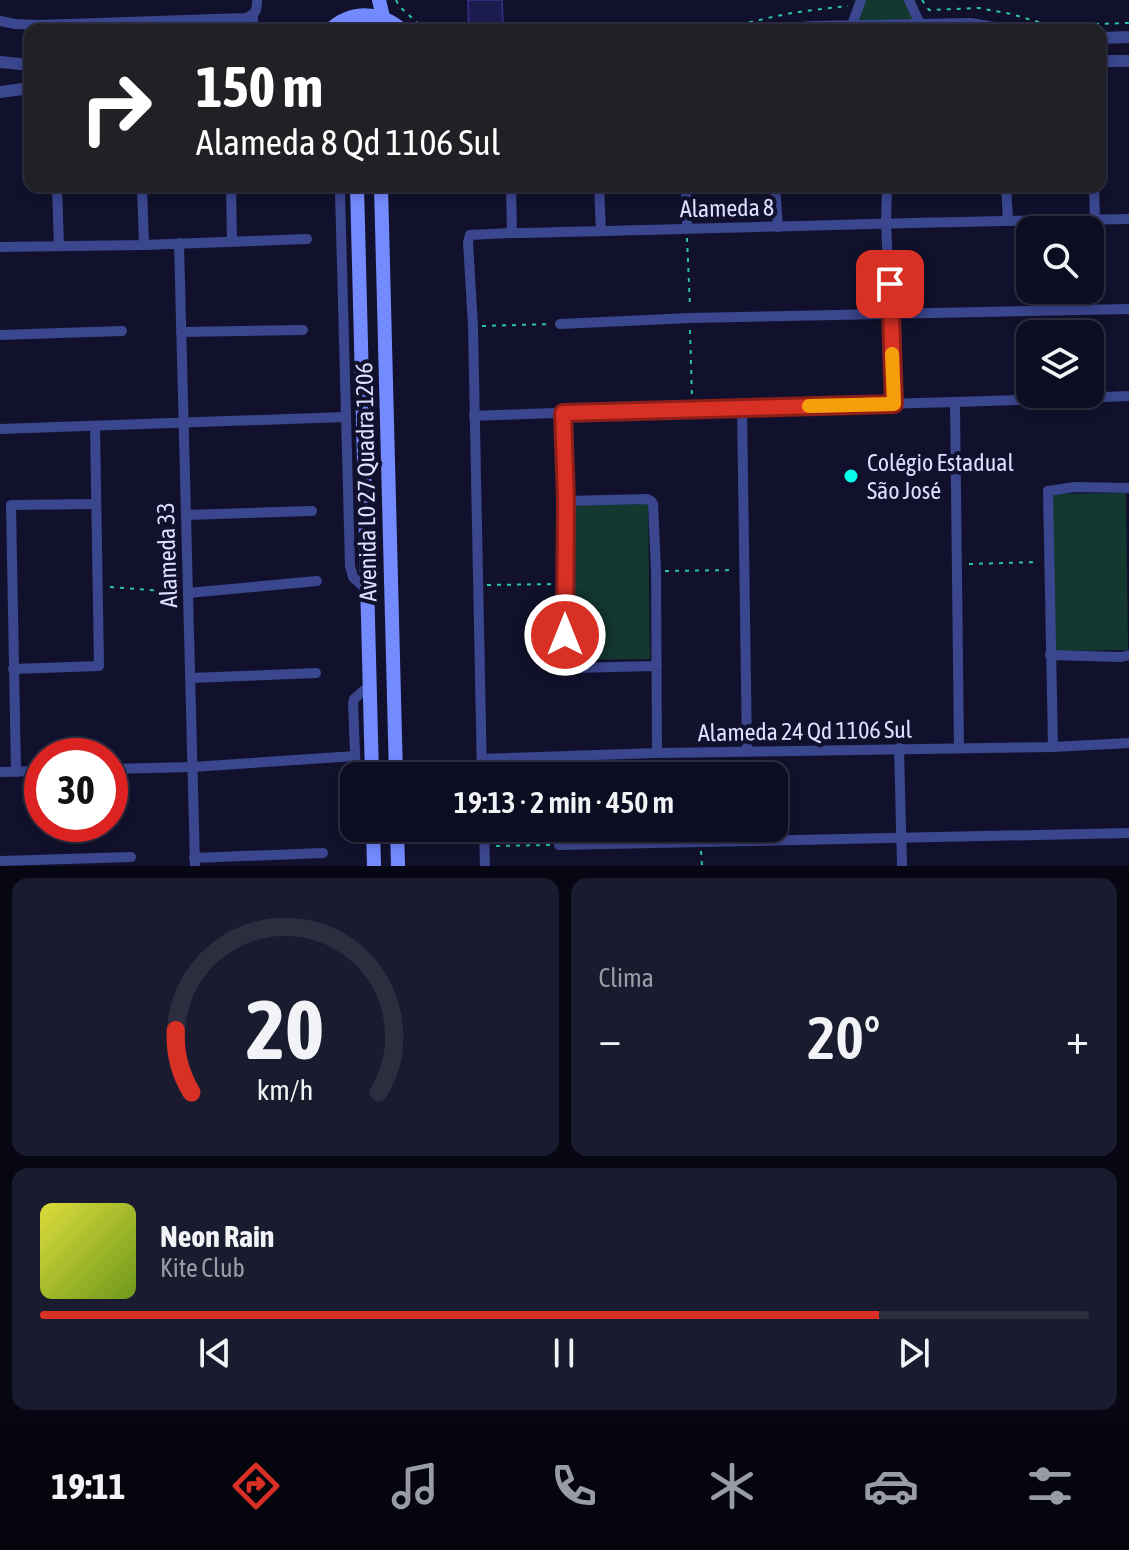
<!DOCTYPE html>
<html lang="pt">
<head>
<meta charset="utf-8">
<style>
	:root { --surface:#0d0d22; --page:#1b1b2f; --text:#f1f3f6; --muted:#9a9ca5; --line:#2d2d40; --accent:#d93025 }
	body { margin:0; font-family:"Asap Condensed",sans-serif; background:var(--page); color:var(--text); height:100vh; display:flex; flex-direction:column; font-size:30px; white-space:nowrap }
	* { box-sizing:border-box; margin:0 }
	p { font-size:26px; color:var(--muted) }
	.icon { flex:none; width:44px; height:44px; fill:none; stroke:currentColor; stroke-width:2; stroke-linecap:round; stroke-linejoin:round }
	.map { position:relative; height:866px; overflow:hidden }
	.details { display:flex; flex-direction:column; gap:12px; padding:12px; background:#070713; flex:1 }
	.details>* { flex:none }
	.hud { position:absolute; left:24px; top:24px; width:1082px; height:168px; border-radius:16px; box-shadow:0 4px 12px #0003,0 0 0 2px var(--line); background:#202124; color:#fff; overflow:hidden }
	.buttons { position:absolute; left:1016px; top:216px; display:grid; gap:16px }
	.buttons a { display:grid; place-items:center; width:88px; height:88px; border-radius:16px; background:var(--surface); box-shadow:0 4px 12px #0003,0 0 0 2px var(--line); font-size:40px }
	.speed { position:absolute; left:24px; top:738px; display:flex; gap:16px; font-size:40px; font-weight:700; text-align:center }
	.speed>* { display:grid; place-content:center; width:104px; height:104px; border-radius:50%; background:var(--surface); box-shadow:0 4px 12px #0003,0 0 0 2px var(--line); line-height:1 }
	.speed .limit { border:12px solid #d22; background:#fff; color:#111 }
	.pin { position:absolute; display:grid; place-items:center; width:68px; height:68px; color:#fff; margin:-34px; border-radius:16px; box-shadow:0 4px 12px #0006 }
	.me { position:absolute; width:88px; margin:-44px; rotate:0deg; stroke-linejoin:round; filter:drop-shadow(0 0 6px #0008) }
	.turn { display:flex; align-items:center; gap:28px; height:168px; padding:0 40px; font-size:36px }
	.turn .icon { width:104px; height:104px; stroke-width:2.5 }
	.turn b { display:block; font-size:56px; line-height:68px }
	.big { font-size:60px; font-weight:600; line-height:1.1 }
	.details .tile { flex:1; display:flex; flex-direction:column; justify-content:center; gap:12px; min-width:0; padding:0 28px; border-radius:16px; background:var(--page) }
	.details .dial { align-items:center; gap:0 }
	.dial svg { height:208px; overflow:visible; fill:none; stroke:var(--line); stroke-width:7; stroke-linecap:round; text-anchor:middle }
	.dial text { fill:var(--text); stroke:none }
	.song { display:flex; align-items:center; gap:24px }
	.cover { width:96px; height:96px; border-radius:12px; background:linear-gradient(135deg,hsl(60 70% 55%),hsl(80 70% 35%)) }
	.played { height:8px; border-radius:4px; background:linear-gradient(90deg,var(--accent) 80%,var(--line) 80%) }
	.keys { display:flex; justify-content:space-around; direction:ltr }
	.heat { display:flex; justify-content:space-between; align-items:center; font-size:44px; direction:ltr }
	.details .tiles { flex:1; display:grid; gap:12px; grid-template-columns:1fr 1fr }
	.tile:last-child { grid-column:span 2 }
	.trip { position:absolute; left:340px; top:762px; width:448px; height:80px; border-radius:16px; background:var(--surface); box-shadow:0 4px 12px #0003,0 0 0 2px var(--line); font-weight:600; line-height:80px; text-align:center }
	.tabs { display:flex; height:128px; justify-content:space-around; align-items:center; background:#05050e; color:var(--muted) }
	.tabs .icon { width:56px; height:56px }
	.tabs .on { color:var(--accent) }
	.tabs b { font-size:36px; color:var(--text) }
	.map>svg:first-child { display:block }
	.green { fill:#133830 }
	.building { fill:#1c1c4f; stroke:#2e2d7c; stroke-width:2 }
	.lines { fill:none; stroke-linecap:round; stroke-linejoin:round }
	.path { stroke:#2bc59f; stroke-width:2; stroke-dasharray:4 6; stroke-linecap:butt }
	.minor { stroke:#3a468e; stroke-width:10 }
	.tertiary { stroke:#3a468e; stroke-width:12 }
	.secondary { stroke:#748aff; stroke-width:14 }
	.route-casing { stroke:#8d1f18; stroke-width:20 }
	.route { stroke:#d93025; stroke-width:14 }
	.slow { stroke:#f59e0b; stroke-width:14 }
	.poi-dot { fill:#09ffea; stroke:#11112d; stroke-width:3 }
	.labels { text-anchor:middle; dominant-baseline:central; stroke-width:8; stroke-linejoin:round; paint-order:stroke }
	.street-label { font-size:24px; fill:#dddfff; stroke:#11112d }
	.poi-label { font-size:24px; fill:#dddfff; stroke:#11112d; text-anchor:start }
</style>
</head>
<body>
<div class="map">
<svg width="1129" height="866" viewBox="0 0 1129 866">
	<rect width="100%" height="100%" fill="#11112d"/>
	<!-- green -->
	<g class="green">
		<polygon points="861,0 909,0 920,24 851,30"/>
		<polygon points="383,17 395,30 335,30 347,18"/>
		<polygon points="1126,493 1128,650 1053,651 1051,494"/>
		<polygon points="648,504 650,659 571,660 569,505"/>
	</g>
	<!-- building -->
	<polygon class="building" points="468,0 502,0 503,30 469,30"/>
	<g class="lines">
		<!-- path -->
		<g class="path">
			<polyline points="396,0 399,6 425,30"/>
			<polyline points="922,0 929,10 979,8 1011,14 1042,23 1094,24 1129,23"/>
			<path d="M 720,30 C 735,27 749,22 764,19 C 791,12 820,9 848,6"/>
			<polyline points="687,238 690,307"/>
			<polyline points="482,326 551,324"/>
			<polyline points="690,330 692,399"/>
			<polyline points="969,564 1038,562"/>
			<polyline points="665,571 735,570"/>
			<polyline points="487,585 557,584"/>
			<polyline points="110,587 179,592"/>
			<polyline points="700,761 700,776"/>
			<polyline points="496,846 550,845"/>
			<polyline points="701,851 702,866"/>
		</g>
		<!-- minor -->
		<g class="minor">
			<polyline points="909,0 920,24 921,30"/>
			<polyline points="253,16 253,30"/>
			<path d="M 0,21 L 15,24 L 38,25 L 246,18 C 256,14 257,10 257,0"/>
			<polyline points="850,30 861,0"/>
			<polyline points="57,186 59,246"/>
			<polyline points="142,186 144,245"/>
			<polyline points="231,186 232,241"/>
			<polyline points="346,186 341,188 340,192 350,566 353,577 368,591"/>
			<polyline points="511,186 512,233"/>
			<polyline points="599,186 601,231"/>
			<polyline points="686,186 687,229"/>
			<polyline points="775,186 778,227"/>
			<polyline points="887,186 886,223 894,404"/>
			<polyline points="1006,186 1008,221"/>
			<polyline points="1094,186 1095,219"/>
			<polyline points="179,243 195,866"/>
			<polyline points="0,247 144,245 307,239"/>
			<polyline points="560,324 690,318 1129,309"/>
			<polyline points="181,332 303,330"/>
			<polyline points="0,335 122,331"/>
			<polyline points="955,404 959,748"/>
			<polyline points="742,408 747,751"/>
			<polyline points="563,413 566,501 566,660 567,667 572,668 657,666"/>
			<path d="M 474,416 C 692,407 911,405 1129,396"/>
			<polyline points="0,429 345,417"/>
			<polyline points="566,501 647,499 651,501 653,504 656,571 657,753"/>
			<polyline points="186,515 312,511"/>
			<polyline points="188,593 317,581"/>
			<polyline points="1050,655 1121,657 1129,655"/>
			<polyline points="13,669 99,666 95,426"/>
			<polyline points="190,678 316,673"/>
			<polyline points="1053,747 1048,491 1075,487 1129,488"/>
			<polyline points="899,748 902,866"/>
			<polyline points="482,759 657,753 1053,747 1129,743"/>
			<polyline points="110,769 192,767 355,756"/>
			<polyline points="0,772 42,771"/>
			<polyline points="16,772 11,505 96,504"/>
			<polyline points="356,776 353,704 354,699 370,685"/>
			<path d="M 482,776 L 473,326 L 468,242 L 470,235 L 512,233 C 718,229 923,221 1129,219"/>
			<polyline points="484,828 485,866"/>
			<polyline points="559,845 1129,833"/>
			<polyline points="194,858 323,853"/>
			<polyline points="0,861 131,857"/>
		</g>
		<!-- tertiary -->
		<g class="tertiary">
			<polyline points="782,30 813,27 971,24 1006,30"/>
			<polyline points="1100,38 1129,37"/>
			<polyline points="1100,61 1129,61"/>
			<polyline points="0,62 30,65"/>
			<polyline points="0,92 30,88"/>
		</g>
		<!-- secondary -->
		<g class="secondary">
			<polyline points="379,0 383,17"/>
			<path d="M 330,30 C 351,10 381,11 402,30"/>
			<polyline points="357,186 372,776"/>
			<polyline points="381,186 396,776"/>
			<polyline points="373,828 374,866"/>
			<polyline points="397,828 398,866"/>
		</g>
	</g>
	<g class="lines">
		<!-- route casing -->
		<g class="route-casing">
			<polyline id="route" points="565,635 566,501 563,413 894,404 890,284"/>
		</g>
		<!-- route -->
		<use href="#route" class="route"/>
		<!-- slow -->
		<polyline class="slow" points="809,406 894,404 892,354"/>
	</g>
	<!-- markers -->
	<circle class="poi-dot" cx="851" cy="476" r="8"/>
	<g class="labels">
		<!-- street labels -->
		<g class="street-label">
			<text transform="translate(727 208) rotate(-1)">Alameda 8</text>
			<text transform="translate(366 482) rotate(-91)">Avenida L0 27 Quadra 1206</text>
			<text transform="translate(167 555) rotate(-92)">Alameda 33</text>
			<text transform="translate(805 731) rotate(-1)">Alameda 24 Qd 1106 Sul</text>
		</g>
		<!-- poi labels -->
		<g class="poi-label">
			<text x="867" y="462">Colégio Estadual<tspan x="867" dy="28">São José</tspan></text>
		</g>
	</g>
</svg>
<div class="buttons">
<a><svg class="icon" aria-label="search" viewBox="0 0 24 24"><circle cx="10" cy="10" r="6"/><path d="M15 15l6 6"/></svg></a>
<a><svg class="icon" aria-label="layers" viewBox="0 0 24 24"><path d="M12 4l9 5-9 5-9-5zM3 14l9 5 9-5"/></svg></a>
</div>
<div class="speed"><div class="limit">30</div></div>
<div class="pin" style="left:890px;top:284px;background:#d93025"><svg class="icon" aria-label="arrive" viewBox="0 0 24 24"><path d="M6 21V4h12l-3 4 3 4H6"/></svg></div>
<svg class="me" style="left:565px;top:635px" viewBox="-20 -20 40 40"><circle r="17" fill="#d93025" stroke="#fff" stroke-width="3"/><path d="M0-11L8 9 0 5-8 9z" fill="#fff"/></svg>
<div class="trip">19:13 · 2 min · 450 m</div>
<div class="hud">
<div class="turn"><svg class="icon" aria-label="right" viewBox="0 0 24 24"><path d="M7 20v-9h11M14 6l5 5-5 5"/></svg><div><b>150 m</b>Alameda 8 Qd 1106 Sul</div></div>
</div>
</div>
<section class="details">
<div class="tiles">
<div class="tile dial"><svg viewBox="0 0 100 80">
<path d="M14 69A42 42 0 1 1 86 69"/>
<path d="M14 69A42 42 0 0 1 8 45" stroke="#d93025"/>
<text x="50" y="56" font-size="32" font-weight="700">20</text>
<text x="50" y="72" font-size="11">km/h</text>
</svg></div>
<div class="tile"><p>Clima</p>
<div class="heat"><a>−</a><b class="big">20°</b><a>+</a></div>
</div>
<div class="tile">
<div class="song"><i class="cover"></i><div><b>Neon Rain</b><p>Kite Club</p></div></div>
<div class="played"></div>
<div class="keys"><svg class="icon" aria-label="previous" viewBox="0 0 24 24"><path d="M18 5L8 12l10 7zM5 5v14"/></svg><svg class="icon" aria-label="pause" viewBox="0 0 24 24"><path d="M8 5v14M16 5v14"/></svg><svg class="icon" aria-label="next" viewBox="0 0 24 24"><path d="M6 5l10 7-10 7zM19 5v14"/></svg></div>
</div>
</div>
</section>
<nav class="tabs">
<b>19:11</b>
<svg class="icon on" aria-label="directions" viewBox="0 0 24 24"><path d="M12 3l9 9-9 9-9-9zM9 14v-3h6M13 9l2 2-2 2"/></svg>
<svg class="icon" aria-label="music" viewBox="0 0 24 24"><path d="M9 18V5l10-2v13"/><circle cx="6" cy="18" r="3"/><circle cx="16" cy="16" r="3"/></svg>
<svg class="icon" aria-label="phone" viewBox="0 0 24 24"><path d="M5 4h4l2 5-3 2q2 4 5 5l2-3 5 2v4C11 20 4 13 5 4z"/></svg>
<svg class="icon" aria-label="climate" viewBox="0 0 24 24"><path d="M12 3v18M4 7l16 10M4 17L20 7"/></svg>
<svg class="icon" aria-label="car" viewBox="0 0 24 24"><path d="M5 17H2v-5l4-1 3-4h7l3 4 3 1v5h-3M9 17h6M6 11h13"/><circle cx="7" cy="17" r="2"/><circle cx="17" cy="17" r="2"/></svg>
<svg class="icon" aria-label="filters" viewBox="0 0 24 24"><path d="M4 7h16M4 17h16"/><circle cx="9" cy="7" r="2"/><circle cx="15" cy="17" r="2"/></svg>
</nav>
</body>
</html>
